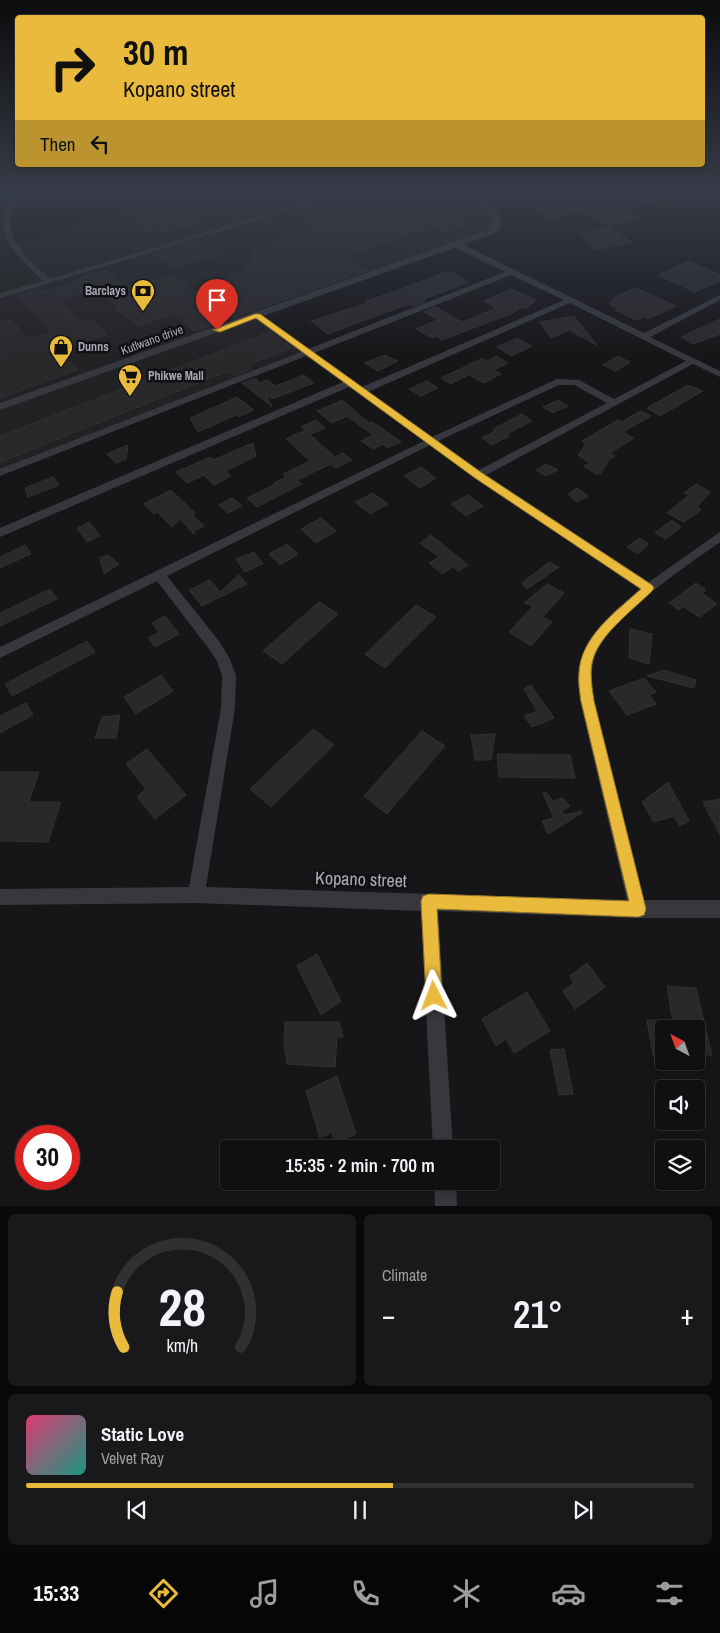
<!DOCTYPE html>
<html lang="en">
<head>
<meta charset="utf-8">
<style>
	:root { --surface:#101012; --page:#19191b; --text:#f1f3f6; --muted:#9c9d9f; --line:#303032; --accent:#eaba3d }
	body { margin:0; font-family:"Archivo Narrow",sans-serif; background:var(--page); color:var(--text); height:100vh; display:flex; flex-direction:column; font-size:19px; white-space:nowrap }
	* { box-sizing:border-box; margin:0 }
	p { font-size:16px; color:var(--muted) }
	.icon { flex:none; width:28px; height:28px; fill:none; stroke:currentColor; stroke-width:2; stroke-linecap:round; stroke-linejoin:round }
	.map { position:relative; height:1206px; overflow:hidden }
	.details { display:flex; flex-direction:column; gap:8px; padding:8px; background:#09090a; flex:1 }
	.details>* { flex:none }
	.top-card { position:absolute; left:15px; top:15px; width:690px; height:152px; border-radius:5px; box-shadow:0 2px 8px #0003,0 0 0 1px var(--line); background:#eaba3d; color:#111; overflow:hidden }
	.needle { width:32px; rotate:319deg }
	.buttons { position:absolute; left:655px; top:1020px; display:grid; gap:10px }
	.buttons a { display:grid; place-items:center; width:50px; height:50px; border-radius:5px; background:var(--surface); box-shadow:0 2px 8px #0003,0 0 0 1px var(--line); font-size:25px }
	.speed { position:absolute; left:15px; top:1125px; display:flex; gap:10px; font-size:25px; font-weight:700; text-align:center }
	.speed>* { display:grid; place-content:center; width:65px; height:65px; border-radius:50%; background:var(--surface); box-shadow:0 2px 8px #0003,0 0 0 1px var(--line); line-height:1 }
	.speed .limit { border:8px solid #d22; background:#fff; color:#111 }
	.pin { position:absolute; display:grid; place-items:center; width:42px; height:42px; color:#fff; margin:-51px -21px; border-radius:50% 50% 50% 0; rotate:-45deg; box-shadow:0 0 5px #0007 }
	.pin .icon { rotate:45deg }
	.me { position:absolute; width:55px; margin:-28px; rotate:357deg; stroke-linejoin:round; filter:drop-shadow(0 0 4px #0008) }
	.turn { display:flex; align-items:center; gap:18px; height:105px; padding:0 25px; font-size:22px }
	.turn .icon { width:65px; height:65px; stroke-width:2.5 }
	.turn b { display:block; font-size:35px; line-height:42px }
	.then { display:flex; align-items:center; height:48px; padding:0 25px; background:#0003; gap:10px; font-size:19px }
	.big { font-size:38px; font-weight:600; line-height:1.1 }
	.details .widget { flex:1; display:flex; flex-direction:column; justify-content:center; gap:8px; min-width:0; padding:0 18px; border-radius:8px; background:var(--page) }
	.details .dial { align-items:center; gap:0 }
	.dial svg { height:130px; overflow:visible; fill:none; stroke:var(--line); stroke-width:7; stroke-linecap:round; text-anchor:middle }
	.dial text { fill:var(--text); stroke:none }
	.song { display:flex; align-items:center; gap:15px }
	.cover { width:60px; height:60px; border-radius:8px; background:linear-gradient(135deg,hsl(340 70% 55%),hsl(170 70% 35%)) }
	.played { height:5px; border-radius:2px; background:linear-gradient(90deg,var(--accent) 55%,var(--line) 55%) }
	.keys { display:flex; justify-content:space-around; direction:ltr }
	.heat { display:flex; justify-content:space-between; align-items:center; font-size:28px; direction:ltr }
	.details .tiles { flex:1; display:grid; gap:8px; grid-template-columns:1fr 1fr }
	.widget:last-child { grid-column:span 2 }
	.trip { position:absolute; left:220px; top:1140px; width:280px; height:50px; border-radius:5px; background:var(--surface); box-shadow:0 2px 8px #0003,0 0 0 1px var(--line); font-weight:600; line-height:50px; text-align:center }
	.tabs { display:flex; height:80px; justify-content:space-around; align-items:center; background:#060607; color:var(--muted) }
	.tabs .icon { width:35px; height:35px }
	.tabs .selected { color:var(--accent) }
	.tabs b { font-size:22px; color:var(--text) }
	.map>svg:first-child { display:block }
	.built { fill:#222225 }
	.green { fill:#1c231e }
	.building { fill:#29292c; stroke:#313034 }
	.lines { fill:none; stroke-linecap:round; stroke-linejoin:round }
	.minor { fill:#37383d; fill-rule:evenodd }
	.tertiary { fill:#37383d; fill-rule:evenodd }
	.route { fill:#eaba3d; stroke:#987928 }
	.labels { text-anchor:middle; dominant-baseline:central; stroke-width:5; stroke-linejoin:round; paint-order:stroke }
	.far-poi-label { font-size:12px; font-weight:bold; fill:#a9acb7; stroke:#111113; text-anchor:start }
	.far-street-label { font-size:12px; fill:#a9acb7; stroke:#111113 }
	.near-street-label { font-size:18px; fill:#a9acb7; stroke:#111113 }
</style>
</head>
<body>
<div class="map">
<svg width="720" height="1206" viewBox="0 0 720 1206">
	<rect width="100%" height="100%" fill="#161618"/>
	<!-- built -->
	<polygon class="built" points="204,190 464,190 476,193 495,215 497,227 258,315 306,351 0,473 0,296 13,243"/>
	<!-- green -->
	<polygon class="green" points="0,190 16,190 7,220 16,247 48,281 0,296"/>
	<!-- building -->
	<g class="building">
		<polygon points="145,190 163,190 201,217 190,221 194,224 166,232 160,228 146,232 135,223 161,216 158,214 172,210"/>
		<polygon points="584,190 638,190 638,192 661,202 618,206 641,218 609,226 582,210 549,219 526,202"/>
		<polygon points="394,191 425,196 438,193 444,196 449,194 465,200 457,210 466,223 448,233 439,228 415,231 343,257 368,270 195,331 173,313 138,326 116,309 120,308 96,288 70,296 59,301 80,322 90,319 107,334 59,351 77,370 0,398 0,323 11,320 29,339 52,332 18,296 37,290 46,291 81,280 79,278 105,270 127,289 171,275 212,303 239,294 219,281 248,270 242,266 254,261 250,249 319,227 304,220 314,217 306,211 330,203 340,208 350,205 357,210 388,192"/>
		<polygon points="610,227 632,242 594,250 580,234"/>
		<polygon points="197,242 217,255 174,268 154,254"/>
		<polygon points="689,261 720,275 720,281 695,292 658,275"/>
		<polygon points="449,271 469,282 424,299 426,301 414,306 411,304 403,306 328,334 311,321 368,303 365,302"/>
		<polygon points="636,288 676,306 648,319 644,317 637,320 615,310 619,309 609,304 615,297"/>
		<polygon points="511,289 536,300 526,309 521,307 513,313 442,340 437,336 432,338 416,329 438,320 424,312 436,307 462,322 496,308 484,301"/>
		<polygon points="574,316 597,345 569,330 551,338 540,322"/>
		<polygon points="720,319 720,334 693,344 681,337"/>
		<polygon points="270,332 291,348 248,365 251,369 234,376 228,371 0,462 0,436"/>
		<polygon points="517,338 532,346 511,356 497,347"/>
		<polygon points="385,355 398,361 378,371 364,363"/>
		<polygon points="497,356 508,363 494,370 501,374 484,383 469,375 451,384 441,378 483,358 485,362"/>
		<polygon points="618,356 630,362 616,371 603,365"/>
		<polygon points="304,375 314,383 272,399 266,394 272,407 242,383 256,378 259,383 267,380 276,386"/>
		<polygon points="427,381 438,388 421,396 409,389"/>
		<polygon points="688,385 703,391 660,416 647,408"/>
		<polygon points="237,397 254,410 238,417 236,415 198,432 190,418"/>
		<polygon points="342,400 369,423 372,422 383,429 401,442 387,448 383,444 373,449 361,441 373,435 347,416 332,423 317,411"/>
		<polygon points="558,400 568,406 553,413 543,407"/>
		<polygon points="640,411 651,416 623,432 634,438 610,453 615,456 609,460 600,474 596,474 584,466 590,463 578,455 586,444 582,441 618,420 622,422"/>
		<polygon points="522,414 532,421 507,434 509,436 492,445 482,438 495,431 493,429"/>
		<polygon points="316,420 325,428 311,434 301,427"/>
		<polygon points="305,430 335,457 343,453 352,460 336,468 331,464 297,480 302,484 257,507 247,498 276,484 274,483 286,477 283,474 310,461 286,439"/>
		<polygon points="253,443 256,456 226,471 231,476 214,485 204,475 187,483 176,472 210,457 213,460"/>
		<polygon points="128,445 126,459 116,463 107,454"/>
		<polygon points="546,464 558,470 546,476 536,470"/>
		<polygon points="421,467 436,478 420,488 404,476"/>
		<polygon points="53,477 59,485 28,497 25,488"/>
		<polygon points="696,484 710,492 697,507 701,510 684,522 667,513 689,495 684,493"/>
		<polygon points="577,488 588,496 577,502 568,494"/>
		<polygon points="171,490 194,512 194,517 204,526 194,531 194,534 180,519 172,527 157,512 154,514 143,504"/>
		<polygon points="373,493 388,504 370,514 355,502"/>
		<polygon points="468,495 483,506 466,516 451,504"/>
		<polygon points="232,498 242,506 228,513 219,505"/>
		<polygon points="321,518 336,531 316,543 301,529"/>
		<polygon points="672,520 681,527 666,539 655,533"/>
		<polygon points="89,522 100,536 87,542 77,528"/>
		<polygon points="431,535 468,565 458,571 453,567 442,574 429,563 439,557 420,543"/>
		<polygon points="639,538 649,544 638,554 627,547"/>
		<polygon points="287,544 298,554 280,565 269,554"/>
		<polygon points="25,545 31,554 0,568 0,557"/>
		<polygon points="254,552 263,564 245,572 236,559"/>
		<polygon points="108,555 119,564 104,574 100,558"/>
		<polygon points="549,562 559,567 527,589 522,583"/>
		<polygon points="239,575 247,584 202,606 189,590 210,580 220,592"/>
		<polygon points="696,583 706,590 702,593 717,604 699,617 683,606 679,610 669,603"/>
		<polygon points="547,584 564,593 543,617 552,622 531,646 509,632 533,606 524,603"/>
		<polygon points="50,589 57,599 0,626 0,613"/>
		<polygon points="319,602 338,614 282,664 263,651"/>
		<polygon points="416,605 436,617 385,668 365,654"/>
		<polygon points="165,616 179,634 155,647 148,638 159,632 152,623"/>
		<polygon points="630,629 652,634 649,664 629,658"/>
		<polygon points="87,641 95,652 12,696 5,684"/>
		<polygon points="664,670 696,680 694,688 647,676"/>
		<polygon points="161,675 173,691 136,714 124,697"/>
		<polygon points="644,678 656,692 649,695 656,704 627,715 609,691"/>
		<polygon points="531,685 554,718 532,727 524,716 537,711 524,689"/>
		<polygon points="26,703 33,715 0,733 0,716"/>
		<polygon points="120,715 116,738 95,738 102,717"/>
		<polygon points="313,729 334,745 271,807 250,789"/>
		<polygon points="422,731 445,746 387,814 364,796"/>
		<polygon points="495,734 491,760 475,760 471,735"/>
		<polygon points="147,749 186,795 155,819 137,797 146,789 126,764"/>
		<polygon points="497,754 570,755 575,778 499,777"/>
		<polygon points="0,772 39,772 29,802 61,802 48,842 0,841"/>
		<polygon points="668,782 689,821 680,826 674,816 654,822 642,802"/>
		<polygon points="546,792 553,801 563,798 570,806 561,811 565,815 581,811 582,813 548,834 542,821 554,818 543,793"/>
		<polygon points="720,799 720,835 703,802"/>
		<polygon points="317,954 341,1001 321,1015 297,966"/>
		<polygon points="587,963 605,987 575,1009 563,991 574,983 570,976"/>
		<polygon points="667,986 696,988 712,1055 696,1055 696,1029 674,1029"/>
		<polygon points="527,992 550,1031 514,1053 506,1039 496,1046 482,1019"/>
		<polygon points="647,1020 664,1020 664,1056 653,1056"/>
		<polygon points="285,1022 339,1022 343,1037 337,1037 335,1067 287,1064 284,1044"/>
		<polygon points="564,1049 573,1094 559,1095 550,1050"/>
		<polygon points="337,1076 356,1134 335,1144 332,1132 320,1138 306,1091"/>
	</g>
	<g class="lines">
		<!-- minor -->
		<g class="minor">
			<path d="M 14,190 L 20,190 C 17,200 11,211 10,221 C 9,246 34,263 50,279 L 346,190 L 357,190 L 0,298 L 0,293 L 43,281 C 27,264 1,246 4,220 C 5,210 11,200 14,190 Z"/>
			<polygon points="458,190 472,190 478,193 475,195"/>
			<path d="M 452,242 L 458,242 L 644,333 L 720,295 L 720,300 L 650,337 L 720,371 L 720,377 L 693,364 L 486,475 L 649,582 L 720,532 L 720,542 C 685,567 607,618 594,659 C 590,672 593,688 594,701 L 644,900 L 720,900 L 720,918 L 638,918 L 438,911 L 453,1149 L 433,1149 L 421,911 L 196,903 L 0,905 L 0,889 L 189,887 L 221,708 L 222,676 L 217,661 L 209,649 L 157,581 L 0,658 L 0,647 L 424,441 L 349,387 L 0,537 L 0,528 L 343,382 L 306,356 L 0,476 L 0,469 L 301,352 L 254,318 L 254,314 L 260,314 L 308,349 L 505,272 L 452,246 ZM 511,275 L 564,300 L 362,387 L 314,353 ZM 570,303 L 686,361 L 614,399 L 579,380 L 557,379 L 432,437 L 368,392 ZM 559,385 L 574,385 L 607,403 L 479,470 L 438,441 ZM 430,445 L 474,477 L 640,589 C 618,608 590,629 581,659 C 576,672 579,688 580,701 L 627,900 L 206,887 L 235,708 L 236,676 L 230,659 L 219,641 L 167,576 Z"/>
			<polygon points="434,1181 456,1181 457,1206 435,1206"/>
		</g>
		<!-- tertiary -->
		<path class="tertiary" d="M 475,190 L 485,190 L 479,195 C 491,206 513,220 493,234 L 0,410 L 0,403 L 487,230 L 494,223 L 491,216 L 471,195 Z"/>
	</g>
	<!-- sky -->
	<linearGradient id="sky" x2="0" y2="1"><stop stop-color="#0c0c0d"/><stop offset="0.53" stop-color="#363c48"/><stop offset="1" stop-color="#363c48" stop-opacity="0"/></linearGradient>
	<rect width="720" height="359" fill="url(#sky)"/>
	<!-- route -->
	<path class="route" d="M 255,314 L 260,314 L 482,473 L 652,585 L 654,588 L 652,591 C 634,609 600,634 593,659 C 589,673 592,687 594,701 L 646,909 L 644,915 L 638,917 L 437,909 L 442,996 L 440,1002 L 434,1005 L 428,1002 L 426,996 L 421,901 L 423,896 L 429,894 L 629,901 L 581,701 C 580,693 578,683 579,674 C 580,637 616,612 641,589 L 475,478 L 256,318 L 220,332 L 213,330 Z"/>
	<!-- icons -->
	<defs>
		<g id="bank-pin" transform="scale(1.25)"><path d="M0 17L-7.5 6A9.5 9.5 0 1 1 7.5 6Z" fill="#eaba3d" stroke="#111113"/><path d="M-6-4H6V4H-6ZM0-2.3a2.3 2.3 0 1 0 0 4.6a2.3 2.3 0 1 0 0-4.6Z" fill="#111"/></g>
		<g id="shop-pin" transform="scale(1.25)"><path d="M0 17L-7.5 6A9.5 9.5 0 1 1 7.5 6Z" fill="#eaba3d" stroke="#111113"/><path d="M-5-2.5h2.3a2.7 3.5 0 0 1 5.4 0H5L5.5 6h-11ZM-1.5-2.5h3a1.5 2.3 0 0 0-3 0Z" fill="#111"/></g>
		<g id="supermarket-pin" transform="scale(1.25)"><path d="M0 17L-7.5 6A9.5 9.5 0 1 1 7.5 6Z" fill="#eaba3d" stroke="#111113"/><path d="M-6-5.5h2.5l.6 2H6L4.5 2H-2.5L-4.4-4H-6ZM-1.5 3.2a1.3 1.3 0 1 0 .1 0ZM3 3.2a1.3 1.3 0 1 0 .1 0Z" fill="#111"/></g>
	</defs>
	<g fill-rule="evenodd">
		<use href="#bank-pin" x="143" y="291"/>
		<use href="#shop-pin" x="61" y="347"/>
		<use href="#supermarket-pin" x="130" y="376"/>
	</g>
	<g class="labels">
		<!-- far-poi labels -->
		<g class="far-poi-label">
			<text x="126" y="291" text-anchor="end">Barclays</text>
			<text x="78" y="347">Dunns</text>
			<text x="148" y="376">Phikwe Mall</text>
		</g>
		<!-- far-street labels -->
		<g class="far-street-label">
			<text transform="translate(152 340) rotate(-20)">Kutlwano drive</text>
		</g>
		<!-- near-street labels -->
		<g class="near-street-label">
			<text transform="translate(361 879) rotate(2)">Kopano street</text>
		</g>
	</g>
</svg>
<div class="buttons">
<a><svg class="needle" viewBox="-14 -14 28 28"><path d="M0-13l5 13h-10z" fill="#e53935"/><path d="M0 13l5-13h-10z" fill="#9c9d9f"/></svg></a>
<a><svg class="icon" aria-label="sound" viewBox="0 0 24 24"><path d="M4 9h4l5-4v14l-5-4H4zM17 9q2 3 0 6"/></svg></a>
<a><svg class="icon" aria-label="layers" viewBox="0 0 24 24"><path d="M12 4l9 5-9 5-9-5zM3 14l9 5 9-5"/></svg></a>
</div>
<div class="speed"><div class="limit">30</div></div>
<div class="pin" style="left:217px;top:330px;background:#d93025"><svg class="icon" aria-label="arrive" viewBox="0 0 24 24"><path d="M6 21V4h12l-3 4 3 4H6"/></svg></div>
<svg class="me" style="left:434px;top:996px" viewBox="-20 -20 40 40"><path d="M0-17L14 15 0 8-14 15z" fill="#eaba3d" stroke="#fff" stroke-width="4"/></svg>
<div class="trip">15:35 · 2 min · 700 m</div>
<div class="top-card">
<div class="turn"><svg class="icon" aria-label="right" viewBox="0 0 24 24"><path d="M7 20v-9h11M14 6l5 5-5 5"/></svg><div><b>30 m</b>Kopano street</div></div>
<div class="then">Then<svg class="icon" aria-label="left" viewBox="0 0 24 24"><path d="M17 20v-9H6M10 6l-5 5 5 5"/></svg></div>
</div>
</div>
<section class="details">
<div class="tiles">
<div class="widget dial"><svg viewBox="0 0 100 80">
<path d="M14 69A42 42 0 1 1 86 69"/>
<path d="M14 69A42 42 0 0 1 10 35" stroke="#eaba3d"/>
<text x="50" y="56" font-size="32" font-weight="700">28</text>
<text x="50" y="72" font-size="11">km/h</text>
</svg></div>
<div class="widget"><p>Climate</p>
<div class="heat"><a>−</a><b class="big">21°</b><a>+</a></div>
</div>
<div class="widget">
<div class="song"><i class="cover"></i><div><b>Static Love</b><p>Velvet Ray</p></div></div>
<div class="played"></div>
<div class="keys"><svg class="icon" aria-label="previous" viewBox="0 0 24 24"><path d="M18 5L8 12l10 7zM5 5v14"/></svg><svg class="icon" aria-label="pause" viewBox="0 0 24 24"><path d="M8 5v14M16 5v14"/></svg><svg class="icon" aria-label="next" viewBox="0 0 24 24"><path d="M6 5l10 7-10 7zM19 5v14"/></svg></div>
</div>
</div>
</section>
<nav class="tabs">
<b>15:33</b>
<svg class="icon selected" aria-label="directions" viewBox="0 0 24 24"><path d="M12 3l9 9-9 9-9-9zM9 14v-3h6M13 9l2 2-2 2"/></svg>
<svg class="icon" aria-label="music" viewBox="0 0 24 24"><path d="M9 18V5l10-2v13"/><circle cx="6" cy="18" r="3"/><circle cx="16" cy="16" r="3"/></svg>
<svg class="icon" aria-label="phone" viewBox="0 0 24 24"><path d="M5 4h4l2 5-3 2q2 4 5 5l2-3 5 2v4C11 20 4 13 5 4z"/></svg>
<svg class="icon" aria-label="climate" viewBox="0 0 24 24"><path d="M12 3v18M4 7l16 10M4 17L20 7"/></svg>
<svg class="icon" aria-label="car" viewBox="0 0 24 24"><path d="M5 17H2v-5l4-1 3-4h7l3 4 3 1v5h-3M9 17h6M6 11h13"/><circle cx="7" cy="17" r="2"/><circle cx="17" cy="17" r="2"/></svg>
<svg class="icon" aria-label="filters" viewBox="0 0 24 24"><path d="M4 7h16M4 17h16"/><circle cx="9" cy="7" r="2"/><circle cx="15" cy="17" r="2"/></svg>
</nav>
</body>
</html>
